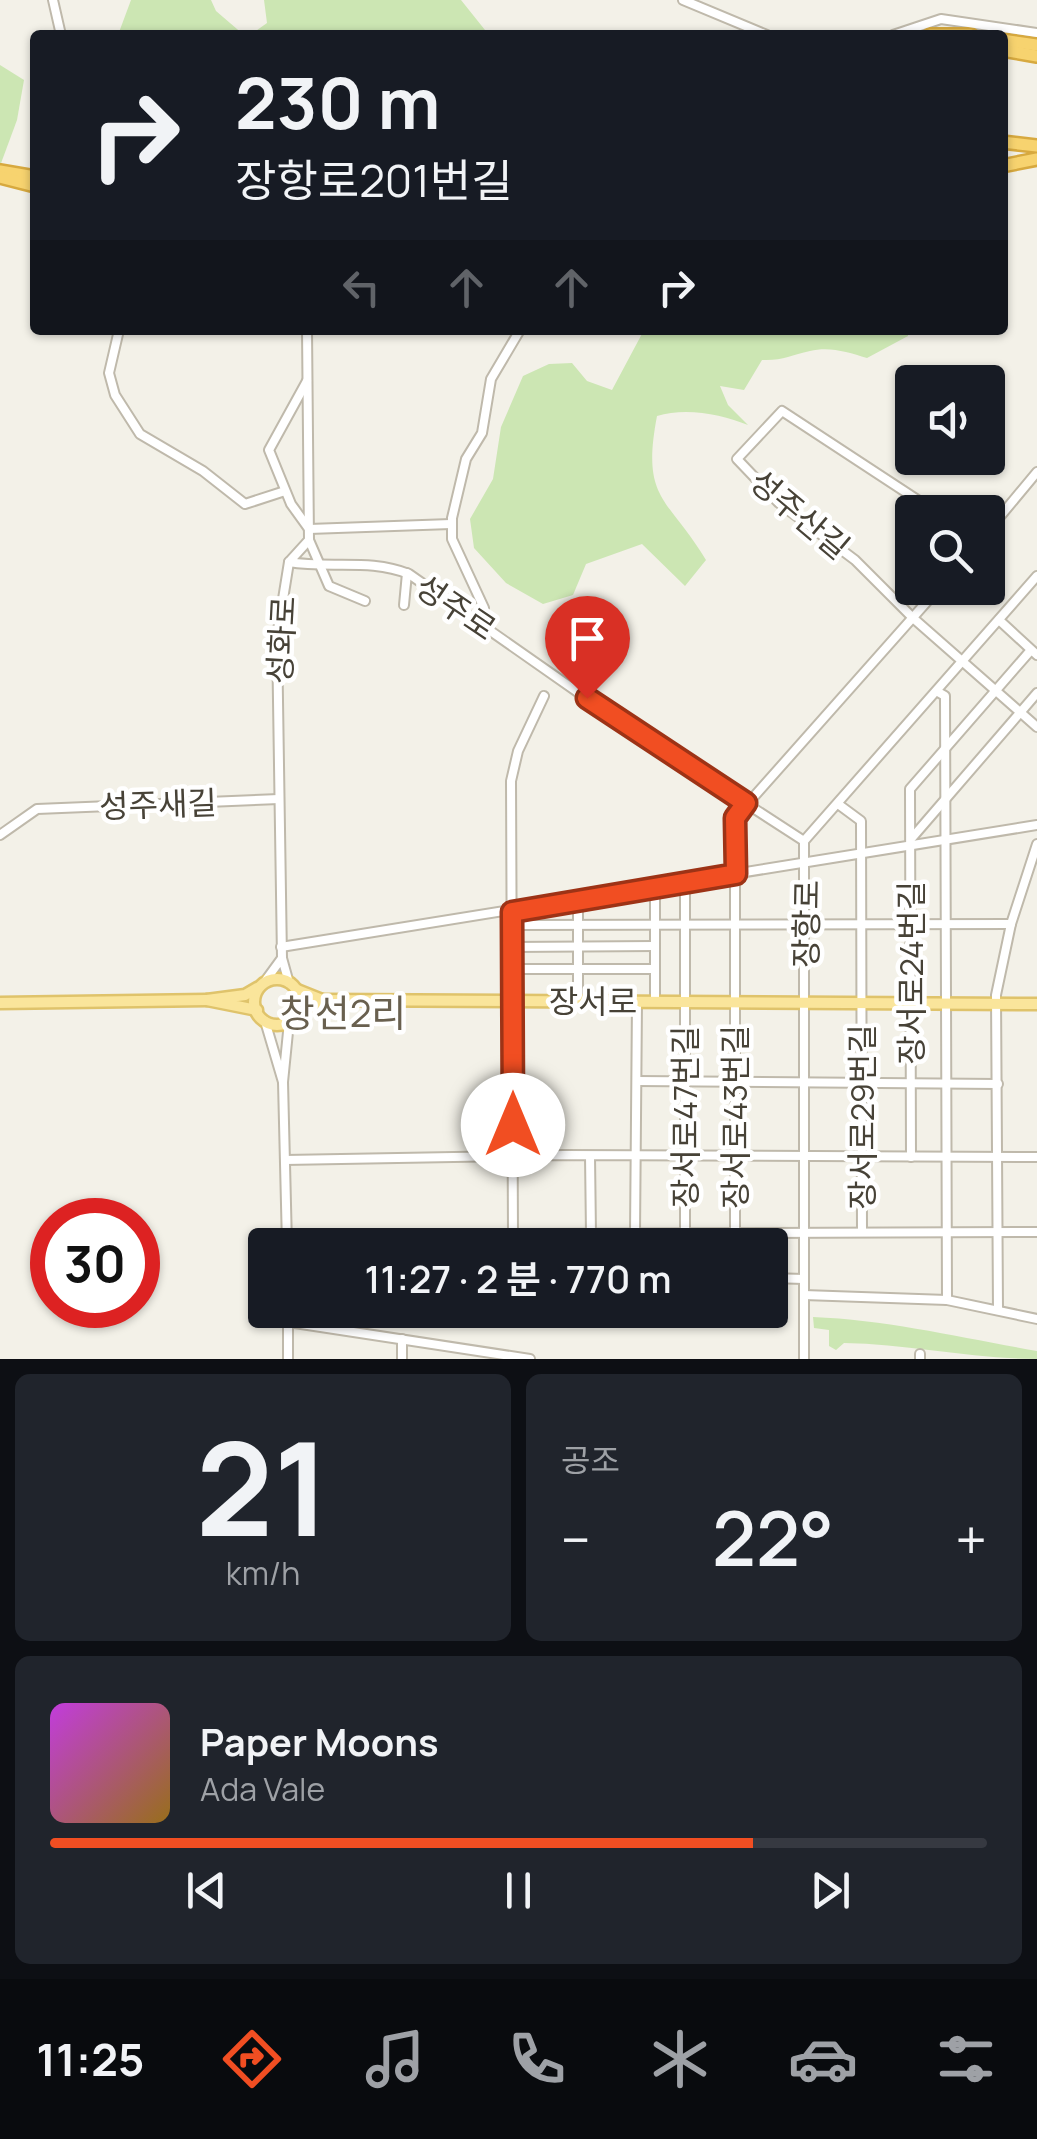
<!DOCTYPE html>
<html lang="ko">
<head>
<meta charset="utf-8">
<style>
	:root { --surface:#171b24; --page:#20242c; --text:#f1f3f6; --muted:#9ea1a6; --line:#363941; --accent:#f14e22 }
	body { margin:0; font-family:Manrope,"Noto Sans KR",sans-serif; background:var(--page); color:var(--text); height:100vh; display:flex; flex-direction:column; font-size:38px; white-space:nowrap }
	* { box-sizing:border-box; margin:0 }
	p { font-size:32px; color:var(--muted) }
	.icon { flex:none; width:55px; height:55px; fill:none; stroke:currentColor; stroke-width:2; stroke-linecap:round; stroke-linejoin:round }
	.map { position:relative; height:1359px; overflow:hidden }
	.side { display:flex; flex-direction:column; gap:15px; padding:15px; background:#0d0f14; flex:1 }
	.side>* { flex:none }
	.top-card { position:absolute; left:30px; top:30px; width:978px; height:305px; border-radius:10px; box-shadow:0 2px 8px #0004; background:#171b24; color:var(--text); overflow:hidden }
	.controls { position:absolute; left:895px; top:365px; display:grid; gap:20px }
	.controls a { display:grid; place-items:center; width:110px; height:110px; border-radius:10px; background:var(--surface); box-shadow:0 2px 8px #0004; font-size:50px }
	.speed { position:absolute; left:30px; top:1198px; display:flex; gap:20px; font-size:50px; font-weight:700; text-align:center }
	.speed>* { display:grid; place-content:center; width:130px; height:130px; border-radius:50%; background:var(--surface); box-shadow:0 2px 8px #0004; line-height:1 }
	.speed .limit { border:15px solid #d22; background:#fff; color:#111 }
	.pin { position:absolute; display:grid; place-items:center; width:85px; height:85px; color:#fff; margin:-102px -42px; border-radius:50% 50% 50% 0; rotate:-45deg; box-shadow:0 0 10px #0007 }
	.pin .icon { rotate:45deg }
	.me { position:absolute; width:110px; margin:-55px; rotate:0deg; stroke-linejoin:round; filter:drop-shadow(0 0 8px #0008) }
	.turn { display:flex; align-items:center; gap:35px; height:210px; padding:0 40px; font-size:45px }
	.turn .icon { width:130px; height:130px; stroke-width:2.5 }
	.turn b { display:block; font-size:70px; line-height:85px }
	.lanes { display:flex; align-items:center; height:95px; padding:0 40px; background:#0003; justify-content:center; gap:50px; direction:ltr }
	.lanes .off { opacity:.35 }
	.big { font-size:75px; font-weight:600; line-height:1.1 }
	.side .widget { flex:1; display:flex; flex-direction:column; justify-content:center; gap:15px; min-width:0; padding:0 35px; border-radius:15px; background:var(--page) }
	.side .dial { align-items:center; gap:0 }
	.dial b { font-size:130px; line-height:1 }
	.song { display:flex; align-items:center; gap:30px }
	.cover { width:120px; height:120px; border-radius:15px; background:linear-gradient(135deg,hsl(290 70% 55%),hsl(40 70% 35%)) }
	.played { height:10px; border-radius:5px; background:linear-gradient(90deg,var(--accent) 75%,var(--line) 75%) }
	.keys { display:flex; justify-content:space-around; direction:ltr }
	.heat { display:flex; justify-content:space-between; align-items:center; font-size:55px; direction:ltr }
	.side .tiles { flex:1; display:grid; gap:15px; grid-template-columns:1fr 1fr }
	.widget:last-child { grid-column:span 2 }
	.trip { position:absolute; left:248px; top:1228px; width:540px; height:100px; border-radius:10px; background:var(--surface); box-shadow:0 2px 8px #0004; font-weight:600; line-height:100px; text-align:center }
	.tab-bar { display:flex; height:160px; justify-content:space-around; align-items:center; background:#090b0e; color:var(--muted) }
	.tab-bar .icon { width:70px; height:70px }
	.tab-bar .selected { color:var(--accent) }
	.tab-bar b { font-size:45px; color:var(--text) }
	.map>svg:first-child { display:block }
	.green { fill:#cce6b3 }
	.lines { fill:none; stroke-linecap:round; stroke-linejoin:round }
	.minor-casing { stroke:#bfb9ab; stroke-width:12 }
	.major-casing { stroke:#dfc36b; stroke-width:15 }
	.highway-casing { stroke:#d7a93f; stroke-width:16 }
	.minor { stroke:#fff; stroke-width:8 }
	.major { stroke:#fae59b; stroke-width:10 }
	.highway { stroke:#f7d36f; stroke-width:11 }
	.route-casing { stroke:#9d3316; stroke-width:25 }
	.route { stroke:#f14e22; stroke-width:18 }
	.labels { text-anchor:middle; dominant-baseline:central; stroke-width:9; stroke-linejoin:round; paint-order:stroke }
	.street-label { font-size:32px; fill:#474237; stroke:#fff }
	.quarter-label { font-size:38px; fill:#69604f; stroke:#fff }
</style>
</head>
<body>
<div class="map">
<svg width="1037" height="1359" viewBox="0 0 1037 1359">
	<rect width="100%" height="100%" fill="#f3f1e8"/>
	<!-- green -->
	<g class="green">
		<polygon points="131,0 211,0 216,11 244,35 118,35"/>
		<polygon points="264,0 461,0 489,35 250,35 267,23"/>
		<polygon points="0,65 24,80 17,120 0,166"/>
		<path d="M 644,330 L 908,330 L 908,336 L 867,358 C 848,352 829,346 810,351 C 791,355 782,361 762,360 L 744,390 L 720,386 L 728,405 L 748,425 C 722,414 685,407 657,416 C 641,500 667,496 706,560 L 685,586 L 642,544 L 586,564 L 573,595 L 543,604 L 506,583 L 474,548 L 470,519 L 493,479 L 501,427 L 523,376 L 549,364 L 572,363 L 587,381 L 612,390 Z"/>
		<path d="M 813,1317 C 889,1320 962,1338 1037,1351 L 1037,1359 C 972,1359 909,1344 844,1343 L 836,1350 L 829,1346 L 829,1330 L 814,1328 Z"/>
	</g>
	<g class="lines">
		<!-- minor casing -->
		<g class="minor-casing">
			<g id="minor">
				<polyline points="53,0 61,35"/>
				<polyline points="683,0 767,35"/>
				<polyline points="893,35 941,19 1037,33"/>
				<polyline points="119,330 109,373 115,395 140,434 203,471 245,504 285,491"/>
				<polyline points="307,381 269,450 291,504 309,529 451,524"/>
				<polyline points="936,512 782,411 737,459 779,503 855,560 913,618 1037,727"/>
				<polyline points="988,531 1037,472"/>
				<polyline points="309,540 329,586 365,601"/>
				<path d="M 289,562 C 330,569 370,558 409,574 L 619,721 L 804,841"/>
				<polyline points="404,605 407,573"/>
				<polyline points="999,620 1037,655"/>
				<polyline points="479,622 484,608 452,539 452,518 466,459 482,433 491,379 520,330"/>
				<polyline points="938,692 945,696 947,1300"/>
				<polyline points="544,696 518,751 511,781 513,1234 1037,1232"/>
				<polyline points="838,804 861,821 862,1231"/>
				<polyline points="0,835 37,809 279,799"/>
				<polyline points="911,839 1037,693"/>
				<polyline points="685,883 685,1232"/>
				<polyline points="655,888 655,1002"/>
				<polyline points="512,925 1011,924"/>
				<polyline points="281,947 1037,825"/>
				<polyline points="512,947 655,946"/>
				<polyline points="282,958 277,636 289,562 309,540 307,330"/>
				<polyline points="513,969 655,969"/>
				<polyline points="263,984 282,958 289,983"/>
				<polyline points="578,1001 578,901"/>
				<polyline points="265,1021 283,1082 289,1022"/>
				<polyline points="637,1081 998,1084"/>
				<polyline points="283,1082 287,1245"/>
				<polyline points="590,1156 591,1234"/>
				<polyline points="911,1157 910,789 1031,650"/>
				<polyline points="285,1160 564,1155 1037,1157"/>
				<polyline points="735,1232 735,818 939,588"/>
				<polyline points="635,1234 637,1002"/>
				<polyline points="770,1278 804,1279"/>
				<polyline points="804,1295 947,1300 1037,1319"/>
				<polyline points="288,1310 288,1359"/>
				<polyline points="998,1310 996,995 1011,924 1037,844"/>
				<polyline points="288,1322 530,1359"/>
				<polyline points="402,1339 402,1359"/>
				<polyline points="920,1354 920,1359"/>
				<polyline points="804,1359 804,841 1037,576"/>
			</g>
		</g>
		<!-- major casing -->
		<g class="major-casing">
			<g id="major">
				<circle cx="277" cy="1002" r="23"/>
				<polyline points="257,988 245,995 207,1000 257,1010"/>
				<polyline points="297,990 322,1000 298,1012"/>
				<polyline points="322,1000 1037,1004"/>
				<polyline points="0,1003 207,1000"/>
			</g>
		</g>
		<!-- highway casing -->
		<g class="highway-casing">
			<g id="highway">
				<polyline points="930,35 971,35"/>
				<polyline points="1002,40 1037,45"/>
				<polyline points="1002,50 1037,56"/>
				<polyline points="1002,142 1037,146"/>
				<polyline points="1002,166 1037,159"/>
				<polyline points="0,171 35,177"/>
				<polyline points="0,177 35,186"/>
			</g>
		</g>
		<!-- minor -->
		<use href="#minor" class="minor"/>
		<!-- major -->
		<use href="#major" class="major"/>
		<!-- highway -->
		<use href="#highway" class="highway"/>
	</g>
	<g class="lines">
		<!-- route casing -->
		<g class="route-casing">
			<polyline id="route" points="513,1125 512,912 736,874 735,818 746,803 587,698"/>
		</g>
		<!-- route -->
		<use href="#route" class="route"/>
	</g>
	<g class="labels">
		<!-- street labels -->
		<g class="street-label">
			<text transform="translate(800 514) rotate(40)">성주산길</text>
			<text transform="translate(456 607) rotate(34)">성주로</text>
			<text transform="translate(281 640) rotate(-87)">성화로</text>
			<text transform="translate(158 804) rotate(-2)">성주새길</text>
			<text transform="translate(806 924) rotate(-89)">장항로</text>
			<text transform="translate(911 973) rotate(-90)">장서로24번길</text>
			<text x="593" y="1001">장서로</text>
			<text transform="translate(685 1117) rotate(-90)">장서로47번길</text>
			<text transform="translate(735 1117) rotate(-90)">장서로43번길</text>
			<text transform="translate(862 1117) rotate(-90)">장서로29번길</text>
		</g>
		<!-- quarter labels -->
		<g class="quarter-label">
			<text x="343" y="1012">창선2리</text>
		</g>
	</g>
</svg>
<div class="controls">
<a><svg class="icon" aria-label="sound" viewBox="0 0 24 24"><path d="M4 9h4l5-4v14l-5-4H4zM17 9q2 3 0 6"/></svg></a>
<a><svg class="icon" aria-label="search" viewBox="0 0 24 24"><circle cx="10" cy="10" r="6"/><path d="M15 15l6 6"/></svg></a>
</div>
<div class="speed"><div class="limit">30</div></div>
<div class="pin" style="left:587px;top:698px;background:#d93025"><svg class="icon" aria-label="arrive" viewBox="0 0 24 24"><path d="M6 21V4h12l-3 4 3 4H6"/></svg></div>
<svg class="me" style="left:513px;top:1125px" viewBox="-20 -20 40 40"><circle r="19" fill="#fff"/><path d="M0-13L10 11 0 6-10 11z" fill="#f14e22"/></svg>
<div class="trip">11:27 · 2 분 · 770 m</div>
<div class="top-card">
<div class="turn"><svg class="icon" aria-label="right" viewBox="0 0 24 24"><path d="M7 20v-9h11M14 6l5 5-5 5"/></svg><div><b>230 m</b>장항로201번길</div></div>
<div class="lanes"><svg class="icon off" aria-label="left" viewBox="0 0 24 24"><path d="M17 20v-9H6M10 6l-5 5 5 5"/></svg><svg class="icon off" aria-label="ahead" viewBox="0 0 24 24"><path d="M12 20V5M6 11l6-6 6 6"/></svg><svg class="icon off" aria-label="ahead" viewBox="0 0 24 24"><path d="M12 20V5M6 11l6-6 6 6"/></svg><svg class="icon" aria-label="right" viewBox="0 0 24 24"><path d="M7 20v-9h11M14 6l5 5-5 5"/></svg></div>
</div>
</div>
<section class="side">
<div class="tiles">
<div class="widget dial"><b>21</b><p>km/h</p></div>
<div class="widget"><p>공조</p>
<div class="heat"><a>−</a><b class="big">22°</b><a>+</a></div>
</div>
<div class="widget">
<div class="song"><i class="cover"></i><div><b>Paper Moons</b><p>Ada Vale</p></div></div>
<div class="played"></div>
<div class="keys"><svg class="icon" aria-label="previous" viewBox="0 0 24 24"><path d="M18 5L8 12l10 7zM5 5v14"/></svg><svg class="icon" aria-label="pause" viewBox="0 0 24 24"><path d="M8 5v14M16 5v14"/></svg><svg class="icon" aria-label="next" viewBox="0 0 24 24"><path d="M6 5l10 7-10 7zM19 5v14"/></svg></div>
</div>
</div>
</section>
<nav class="tab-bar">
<b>11:25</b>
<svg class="icon selected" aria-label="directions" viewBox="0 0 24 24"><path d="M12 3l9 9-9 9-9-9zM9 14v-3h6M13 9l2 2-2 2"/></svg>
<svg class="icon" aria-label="music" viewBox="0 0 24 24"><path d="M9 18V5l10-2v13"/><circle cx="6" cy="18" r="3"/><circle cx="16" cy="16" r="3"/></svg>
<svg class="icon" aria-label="phone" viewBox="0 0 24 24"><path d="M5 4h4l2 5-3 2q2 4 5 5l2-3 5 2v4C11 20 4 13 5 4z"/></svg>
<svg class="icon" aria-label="climate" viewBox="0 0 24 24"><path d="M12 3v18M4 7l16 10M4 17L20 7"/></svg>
<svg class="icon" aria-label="car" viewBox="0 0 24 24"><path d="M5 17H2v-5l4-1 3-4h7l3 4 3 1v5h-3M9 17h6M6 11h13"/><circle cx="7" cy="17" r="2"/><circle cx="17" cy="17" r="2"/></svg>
<svg class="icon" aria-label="filters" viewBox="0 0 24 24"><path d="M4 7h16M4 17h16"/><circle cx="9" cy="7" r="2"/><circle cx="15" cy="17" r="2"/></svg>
</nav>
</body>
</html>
